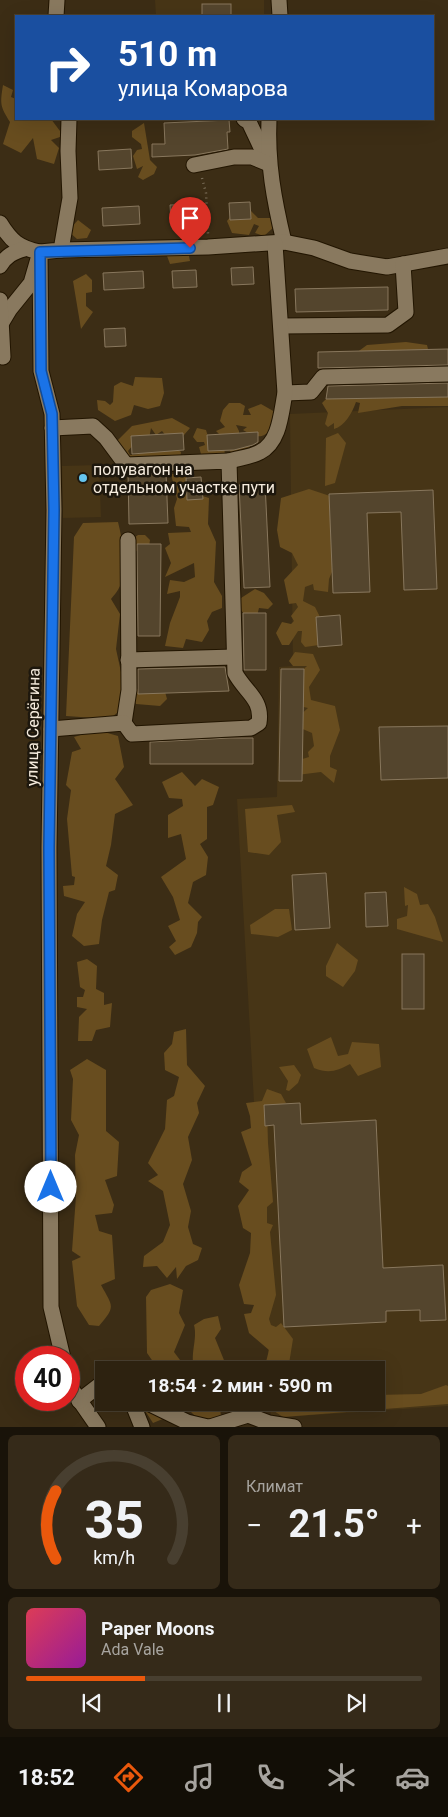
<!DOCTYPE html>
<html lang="ru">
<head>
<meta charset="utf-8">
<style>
	:root { --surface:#2d2210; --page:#352a19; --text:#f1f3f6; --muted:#a7a49f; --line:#483f30; --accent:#ea580c }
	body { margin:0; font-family:Roboto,sans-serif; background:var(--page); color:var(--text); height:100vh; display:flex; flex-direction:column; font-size:19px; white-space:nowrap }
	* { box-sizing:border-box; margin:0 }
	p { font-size:16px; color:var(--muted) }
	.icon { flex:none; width:28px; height:28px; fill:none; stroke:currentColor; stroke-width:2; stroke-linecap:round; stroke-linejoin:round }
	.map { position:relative; height:1427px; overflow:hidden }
	.sheet { display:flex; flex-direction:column; gap:8px; padding:8px; background:#191309; flex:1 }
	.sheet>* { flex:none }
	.top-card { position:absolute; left:15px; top:15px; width:419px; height:105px; border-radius:0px; box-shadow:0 5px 20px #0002,0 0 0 1px var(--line); background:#1a4fa0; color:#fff; overflow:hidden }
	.speed { position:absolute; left:15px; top:1346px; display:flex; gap:10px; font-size:25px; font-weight:700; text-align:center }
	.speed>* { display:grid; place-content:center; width:65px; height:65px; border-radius:50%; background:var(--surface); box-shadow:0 5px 20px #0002,0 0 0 1px var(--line); line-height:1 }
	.speed .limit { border:8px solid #d22; background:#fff; color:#111 }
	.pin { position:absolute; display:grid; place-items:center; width:42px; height:42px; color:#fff; margin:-51px -21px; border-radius:50% 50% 50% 0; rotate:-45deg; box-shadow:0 0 5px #0007 }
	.pin .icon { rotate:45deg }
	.me { position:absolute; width:55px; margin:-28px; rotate:0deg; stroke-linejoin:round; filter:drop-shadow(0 0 4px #0008) }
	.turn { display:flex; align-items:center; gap:18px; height:105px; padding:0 20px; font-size:22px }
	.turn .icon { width:65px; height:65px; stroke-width:2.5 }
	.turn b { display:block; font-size:35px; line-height:42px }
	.big { font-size:38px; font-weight:700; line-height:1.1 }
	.sheet .card { flex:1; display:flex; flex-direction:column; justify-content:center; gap:8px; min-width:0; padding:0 18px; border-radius:8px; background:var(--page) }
	.sheet .dial { align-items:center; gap:0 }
	.dial svg { height:130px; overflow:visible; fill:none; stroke:var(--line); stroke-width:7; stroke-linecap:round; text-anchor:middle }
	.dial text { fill:var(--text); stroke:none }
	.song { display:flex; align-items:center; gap:15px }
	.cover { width:60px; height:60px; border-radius:8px; background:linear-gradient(135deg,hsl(350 70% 55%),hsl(300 70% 35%)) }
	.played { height:5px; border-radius:2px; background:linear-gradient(90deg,var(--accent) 30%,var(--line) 30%) }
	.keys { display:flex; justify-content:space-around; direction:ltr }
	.heat { display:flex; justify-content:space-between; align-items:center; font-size:28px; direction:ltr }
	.sheet .tiles { flex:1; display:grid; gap:8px; grid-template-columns:1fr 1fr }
	.card:last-child { grid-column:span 2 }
	.trip { position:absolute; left:95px; top:1361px; width:290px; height:50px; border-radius:0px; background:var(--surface); box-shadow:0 5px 20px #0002,0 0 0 1px var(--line); font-weight:700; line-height:50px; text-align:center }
	.dock { display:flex; height:80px; justify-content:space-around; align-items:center; background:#120e06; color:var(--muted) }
	.dock .icon { width:35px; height:35px }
	.dock .current { color:var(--accent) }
	.dock b { font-size:22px; color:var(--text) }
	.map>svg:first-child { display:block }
	.built { fill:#473516 }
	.green { fill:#684d1f }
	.building { fill:#54452d; stroke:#88775d }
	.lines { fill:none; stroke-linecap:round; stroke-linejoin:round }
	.minor-casing { stroke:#221500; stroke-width:17 }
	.path { stroke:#7c6f5a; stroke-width:2.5; stroke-dasharray:1 4; stroke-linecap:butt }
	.minor { stroke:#89795f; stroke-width:15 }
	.route-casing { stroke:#114b97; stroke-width:12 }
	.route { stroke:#1a73e8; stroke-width:9 }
	.poi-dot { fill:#65c5ee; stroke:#1d170d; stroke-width:2 }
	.labels { text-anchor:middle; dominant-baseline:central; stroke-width:5; stroke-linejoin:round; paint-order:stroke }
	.poi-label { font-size:16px; fill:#f6ecde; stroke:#1d170d; text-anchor:start }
	.street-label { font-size:16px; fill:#f6ecde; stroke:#1d170d }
</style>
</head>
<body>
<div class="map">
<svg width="448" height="1427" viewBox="0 0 448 1427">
	<rect width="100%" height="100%" fill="#3c2d15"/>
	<!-- built -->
	<g class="built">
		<polygon points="155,0 264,0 264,16 156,16"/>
		<polygon points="448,407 448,1406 271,1418 270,1403 376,1402 376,1370 269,1370 237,799 277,797 279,667 293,666 290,414"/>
		<polygon points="99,465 101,517 63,518 62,466"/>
	</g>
	<!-- green -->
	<g class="green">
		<path d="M 3,85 L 13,90 L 11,97 L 16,99 L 16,119 L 51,119 L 60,131 L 60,137 L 51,140 L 59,148 L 54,164 L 37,159 L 33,138 L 21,153 L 3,144 L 10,122 C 0,106 0,104 3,85 Z"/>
		<polygon points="144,123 150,160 157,167 154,174 143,180 138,177 143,166 137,169 133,156 137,150 142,149 141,144 132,137 132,131"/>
		<polygon points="251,211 258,218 271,218 274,227 264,236 255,233 259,226 254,224 249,235 232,233 227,221 234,212"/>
		<polygon points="78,220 91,230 87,238 77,239 68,231"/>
		<polygon points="177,244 187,246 190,261 170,264 167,256"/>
		<polygon points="86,274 92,280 92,292 86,293 86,306 93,312 81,329 73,281"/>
		<polygon points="406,342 427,345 429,353 356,353 367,345"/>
		<polygon points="135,377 162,378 164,393 160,406 148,409 134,405 131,415 115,421 98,410 97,400 105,401 110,405 113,402 114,386 121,382 133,386"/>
		<path d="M 448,394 L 448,406 L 402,406 L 358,413 L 360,403 L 356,402 C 352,413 345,426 334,429 L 334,423 L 328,427 L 325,424 L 328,413 L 322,403 L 329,396 Z"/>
		<path d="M 229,403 L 240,403 L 245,406 L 243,415 L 251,415 L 248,409 L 261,404 L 275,412 L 275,426 C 262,439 259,439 243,430 L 247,427 L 236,425 L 239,431 L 239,437 L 243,438 L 255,453 L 231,454 L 229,446 L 224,447 L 225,455 L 219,458 L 201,454 L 199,447 L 205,445 L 204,442 L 197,442 L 193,437 L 197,428 L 206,430 L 210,443 L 222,437 L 216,431 L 225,427 L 220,421 L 223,410 Z"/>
		<polygon points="172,418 190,428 178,442 168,438 162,431 156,435 151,428 149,439 138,439 128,451 130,455 140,454 145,445 172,446 181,452 180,460 132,465 113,461 110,448 132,426"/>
		<polygon points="338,433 346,443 335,483 325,486 326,438"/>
		<path d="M 188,473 C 189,490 192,493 209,498 L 208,524 L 216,542 L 214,582 L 222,596 L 222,608 L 212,612 L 207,621 L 209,630 L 202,642 L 186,639 L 183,648 L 165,646 L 170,623 L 180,597 L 180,591 L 167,594 L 170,580 L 184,582 L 195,577 L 194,563 L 165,577 L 171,563 L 165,548 L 170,544 L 168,533 L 191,532 L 189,527 L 176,526 L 174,508 L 177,499 L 171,474 Z"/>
		<polygon points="309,489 336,498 335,565 329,579 328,592 314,590 313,584 305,587 303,601 315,607 322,621 326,644 305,647 301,642 302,631 298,631 289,645 282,645 276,633 282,622 291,624 294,621 291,616 298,607 296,603 289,604 284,580 298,565 292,553 280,547 277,530 281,498"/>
		<path d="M 118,522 C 123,541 126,566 120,586 C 118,591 114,595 111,599 L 120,614 L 116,649 L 124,686 L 121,710 L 109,719 L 66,716 L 74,537 L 83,523 Z"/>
		<polygon points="138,535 145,535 150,540 149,547 143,552 132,550 131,540"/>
		<polygon points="255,589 264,593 273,604 268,609 259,608 257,616 245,615 240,609 241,598"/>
		<polygon points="295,652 313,654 320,670 309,687 311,700 335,706 340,730 330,756 330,767 337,770 334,783 321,772 297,775 299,760 309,757 308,752 314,746 312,733 298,727 297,718 308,708 295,705 291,681 307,666 293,666 289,661"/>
		<polygon points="141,687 164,688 167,699 160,706 136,704 130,693"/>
		<polygon points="97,730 118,736 124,767 115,779 133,805 115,814 111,845 106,866 118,875 115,890 109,892 102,920 99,944 84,946 72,936 77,914 85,902 64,896 63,886 74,885 75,877 72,876 67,819 71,790 66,785 72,752 81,749 74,737"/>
		<polygon points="182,772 195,786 202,779 219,787 213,805 207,807 207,839 200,844 208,857 206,875 193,882 188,903 202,917 198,922 197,933 191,947 175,955 169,947 176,941 168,926 180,920 173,897 161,877 186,859 181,834 168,838 168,815 183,806 182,799 169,798 162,782"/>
		<polygon points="292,805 295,812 277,815 281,842 269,855 248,852 245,809"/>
		<polygon points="404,887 417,894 420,905 428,904 435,917 443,942 397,929 397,919 407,916 408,905 405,906"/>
		<polygon points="275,909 289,909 292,930 278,937 251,934 250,925"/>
		<polygon points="337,943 358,960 355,971 343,987 326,976 326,966"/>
		<polygon points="87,959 97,966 96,989 104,993 104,1005 112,1003 110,1027 96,1030 92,1041 78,1041 79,1017 87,1009 77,1007 77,997 83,997 85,990 80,987 77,962"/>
		<polygon points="186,1029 187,1065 205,1086 197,1103 199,1113 188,1137 192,1160 183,1184 191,1211 188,1227 193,1244 202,1248 198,1260 186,1266 177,1279 176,1267 167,1278 157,1266 143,1267 144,1256 163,1242 170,1225 163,1191 148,1181 158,1175 148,1163 165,1129 167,1100 174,1096 179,1077 165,1070 164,1053 172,1044 174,1032"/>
		<path d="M 331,1037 L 338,1056 L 348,1054 L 352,1042 L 379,1044 L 381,1067 L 358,1076 L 350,1064 C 337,1071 329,1074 314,1068 L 307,1049 Z"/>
		<path d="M 87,1059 L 106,1070 L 106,1131 L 119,1142 L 117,1176 L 105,1180 L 114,1205 L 112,1213 L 95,1215 L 99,1231 L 112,1235 L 115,1279 L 101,1285 C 113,1307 116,1306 99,1326 L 89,1325 L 77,1306 L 72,1261 L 81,1257 L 72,1251 L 76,1196 L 75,1155 L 79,1135 L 71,1120 L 73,1079 L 70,1070 Z"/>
		<polygon points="294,1065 301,1075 298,1083 289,1091 286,1090 288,1081 279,1067"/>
		<polygon points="267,1089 281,1094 286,1103 267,1110 268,1143 273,1202 267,1207 267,1223 273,1225 270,1232 276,1295 269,1319 271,1325 276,1327 281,1323 293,1339 288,1370 264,1370 269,1350 249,1333 244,1314 251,1313 254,1305 244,1304 239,1285 250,1253 251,1233 243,1228 238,1206 249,1190 239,1182 242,1172 252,1165 241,1132 251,1128 250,1116 246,1103 262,1101"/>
		<polygon points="170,1284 183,1290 179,1313 185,1325 174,1352 180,1360 175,1370 144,1370 145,1365 154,1363 147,1353 146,1297 151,1290"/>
		<path d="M 218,1316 L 221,1329 L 215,1338 L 228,1370 L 195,1370 C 189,1355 198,1340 194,1325 L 204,1319 Z"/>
		<polygon points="446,1385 448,1386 448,1404 283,1417 262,1403 376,1402 376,1395 421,1394"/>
		<polygon points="140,1403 178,1403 170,1416 153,1423"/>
		<polygon points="192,1403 215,1403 220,1406 221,1417 213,1423 197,1418 189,1410"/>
	</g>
	<!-- building -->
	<g class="building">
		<rect x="202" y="4" width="29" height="12"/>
		<polygon points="229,120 230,132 227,132 228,149 195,155 152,157 152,144 165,144 164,123"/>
		<polygon points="131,149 132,168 99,170 98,151"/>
		<polygon points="250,202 251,219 230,220 229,203"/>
		<polygon points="199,204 200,222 171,223 170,205"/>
		<polygon points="139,206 140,224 103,226 102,208"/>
		<polygon points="253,267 254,284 232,285 231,268"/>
		<polygon points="196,270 197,287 173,288 172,271"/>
		<polygon points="143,271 144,288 104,290 103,273"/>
		<polygon points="388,287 388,310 296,312 295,289"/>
		<polygon points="125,328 126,346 105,347 104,329"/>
		<polygon points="448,349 448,365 318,368 318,352"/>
		<polygon points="448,383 448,397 326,399 328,386"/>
		<polygon points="258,432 258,442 253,445 234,450 208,451 207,435"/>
		<polygon points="183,433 184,450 132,454 131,436"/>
		<polygon points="166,473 168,523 129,524 128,474"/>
		<polygon points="201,477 203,499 187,500 186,478"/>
		<polygon points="265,483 270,587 244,588 239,485"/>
		<polygon points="433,490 437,589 404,590 401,512 367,513 370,592 333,593 329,494"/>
		<polygon points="137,544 161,544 160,636 138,636"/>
		<polygon points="243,613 266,613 266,670 244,670"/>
		<polygon points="340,615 342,645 318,647 316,617"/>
		<polygon points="225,667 229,691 138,694 138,669"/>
		<polygon points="281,669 304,669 302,781 279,781"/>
		<polygon points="448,726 448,778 381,780 379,727"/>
		<polygon points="230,738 253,738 253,764 150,764 150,742"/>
		<polygon points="326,873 330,928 295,930 292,875"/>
		<polygon points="386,892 388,926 366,927 365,893"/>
		<rect x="402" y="954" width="22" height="55"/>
		<polygon points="300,1103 301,1124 376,1120 383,1268 443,1265 446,1320 420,1321 420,1310 386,1311 386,1322 284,1327 274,1125 265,1126 264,1105"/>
	</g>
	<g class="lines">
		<!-- minor casing -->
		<g class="minor-casing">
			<g id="minor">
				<polyline points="279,0 280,16"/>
				<polyline points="56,16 57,0"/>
				<polyline points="244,119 249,122 266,158"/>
				<path d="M 269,119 C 267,163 274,200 284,242"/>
				<polyline points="194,165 234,157 252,157 269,164"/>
				<path d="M 0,223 C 11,241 19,248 40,252 L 31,283 L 10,309 L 1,324"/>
				<polyline points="61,250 208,247 284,242 314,248 350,261 387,267 448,256"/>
				<path d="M 0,266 C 6,256 13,252 24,249"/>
				<polyline points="0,300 3,357"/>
				<polyline points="281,326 388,325 406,312 403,264"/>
				<polyline points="285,393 311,392 323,377 448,374"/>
				<path d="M 229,461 C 239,458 251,457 260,452 C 280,442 281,413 285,393 L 275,244"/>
				<polyline points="128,660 234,657"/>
				<polyline points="124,723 129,690 128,540"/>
				<path d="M 51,729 L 124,723 L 132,734 L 251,728 L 259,723 C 263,699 245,692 235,673 L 229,461 L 126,465 L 106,438 L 93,426 L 52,428"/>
				<polyline points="63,1358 51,1307 49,848 54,510 52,414 41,371 40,252 61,250 70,198 68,151 69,119"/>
				<polyline points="69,1380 73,1391 98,1427"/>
				<polyline points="79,1401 101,1384 104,1385"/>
				<polyline points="132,1402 142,1427"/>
				<polyline points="146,1402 187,1422 208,1427"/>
				<polyline points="210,1427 248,1415 269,1423 294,1427"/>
			</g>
		</g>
		<!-- path -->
		<polyline class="path" points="202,178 206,193 208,234"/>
		<!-- minor -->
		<use href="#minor" class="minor"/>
	</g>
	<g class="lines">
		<!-- route casing -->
		<g class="route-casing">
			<polyline id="route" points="51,1187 49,848 54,510 52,414 41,371 40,252 190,248"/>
		</g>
		<!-- route -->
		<use href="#route" class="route"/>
	</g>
	<!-- markers -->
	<circle class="poi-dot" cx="83" cy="478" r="5"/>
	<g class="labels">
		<!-- poi labels -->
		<g class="poi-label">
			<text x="93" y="469">полувагон на<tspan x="93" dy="18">отдельном участке пути</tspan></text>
		</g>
		<!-- street labels -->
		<g class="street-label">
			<text transform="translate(33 727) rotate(-89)">улица Серёгина</text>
		</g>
	</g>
</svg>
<div class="speed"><div class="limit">40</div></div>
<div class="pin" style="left:190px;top:248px;background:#d93025"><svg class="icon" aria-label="arrive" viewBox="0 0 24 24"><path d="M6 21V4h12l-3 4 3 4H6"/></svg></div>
<svg class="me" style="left:51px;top:1187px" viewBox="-20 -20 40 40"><circle r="19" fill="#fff"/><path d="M0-13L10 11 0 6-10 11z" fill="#1a73e8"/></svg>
<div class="trip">18:54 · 2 мин · 590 m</div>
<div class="top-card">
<div class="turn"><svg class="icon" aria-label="right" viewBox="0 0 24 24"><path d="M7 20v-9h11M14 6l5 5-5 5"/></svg><div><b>510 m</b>улица Комарова</div></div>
</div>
</div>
<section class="sheet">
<div class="tiles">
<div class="card dial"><svg viewBox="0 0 100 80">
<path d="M14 69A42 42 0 1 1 86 69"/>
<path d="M14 69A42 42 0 0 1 14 27" stroke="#ea580c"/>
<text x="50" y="56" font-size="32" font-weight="700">35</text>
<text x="50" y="72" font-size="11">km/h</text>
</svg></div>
<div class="card"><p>Климат</p>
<div class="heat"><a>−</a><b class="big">21.5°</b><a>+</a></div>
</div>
<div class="card">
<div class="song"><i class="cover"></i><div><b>Paper Moons</b><p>Ada Vale</p></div></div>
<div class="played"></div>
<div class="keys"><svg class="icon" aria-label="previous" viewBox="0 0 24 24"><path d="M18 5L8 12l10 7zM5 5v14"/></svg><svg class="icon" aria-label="pause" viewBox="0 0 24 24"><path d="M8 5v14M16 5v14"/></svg><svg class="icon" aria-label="next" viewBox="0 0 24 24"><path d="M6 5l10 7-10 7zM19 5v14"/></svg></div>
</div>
</div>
</section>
<nav class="dock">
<b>18:52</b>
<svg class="icon current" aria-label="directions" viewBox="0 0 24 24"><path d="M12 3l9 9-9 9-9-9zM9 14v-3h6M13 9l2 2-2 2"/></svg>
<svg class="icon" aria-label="music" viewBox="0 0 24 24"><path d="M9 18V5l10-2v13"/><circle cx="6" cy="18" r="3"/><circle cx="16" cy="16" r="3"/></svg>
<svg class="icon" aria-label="phone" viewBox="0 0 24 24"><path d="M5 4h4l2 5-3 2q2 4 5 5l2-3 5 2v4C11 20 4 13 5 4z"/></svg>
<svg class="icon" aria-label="climate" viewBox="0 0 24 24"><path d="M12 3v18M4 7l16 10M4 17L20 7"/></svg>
<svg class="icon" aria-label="car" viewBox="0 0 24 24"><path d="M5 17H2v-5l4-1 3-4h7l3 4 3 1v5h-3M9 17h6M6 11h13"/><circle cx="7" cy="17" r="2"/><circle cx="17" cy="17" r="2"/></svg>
</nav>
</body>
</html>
